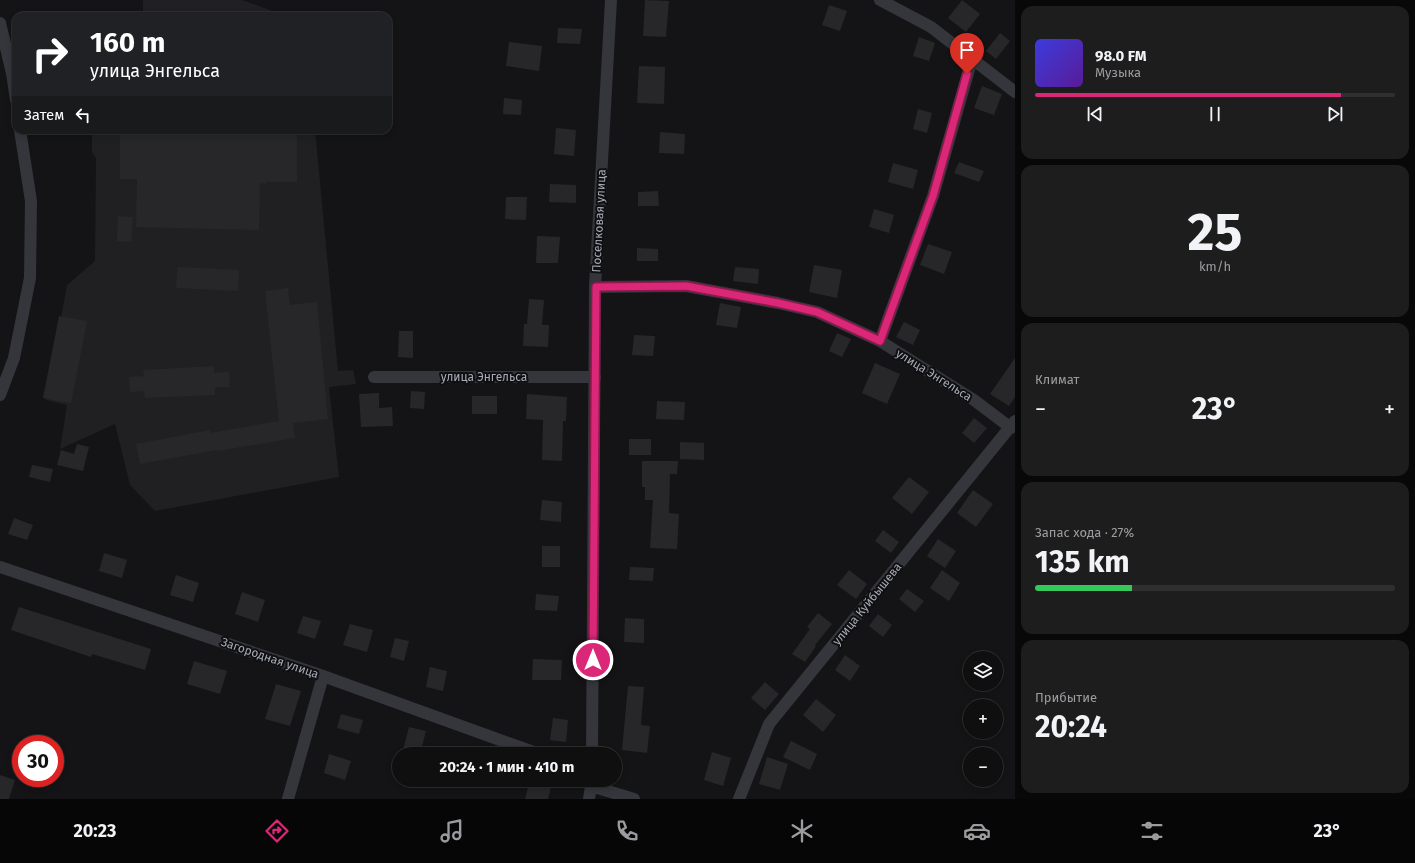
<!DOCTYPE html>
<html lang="ru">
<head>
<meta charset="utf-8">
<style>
	:root { --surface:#0f0f10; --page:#1d1d1e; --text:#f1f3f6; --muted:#9b9c9f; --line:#2f2f30; --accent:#db2777 }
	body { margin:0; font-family:"Fira Sans",sans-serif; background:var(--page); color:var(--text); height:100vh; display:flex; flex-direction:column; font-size:15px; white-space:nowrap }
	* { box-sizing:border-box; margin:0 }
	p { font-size:13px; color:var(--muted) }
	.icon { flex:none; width:22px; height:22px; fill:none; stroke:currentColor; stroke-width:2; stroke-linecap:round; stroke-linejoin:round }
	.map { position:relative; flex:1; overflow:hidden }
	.side { display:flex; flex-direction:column; gap:6px; padding:6px; background:#080809; width:400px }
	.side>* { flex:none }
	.banner { position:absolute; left:12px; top:12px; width:380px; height:122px; border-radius:12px; box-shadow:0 2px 6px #0003,0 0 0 1px var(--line); background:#202124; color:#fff; overflow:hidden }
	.fabs { position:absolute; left:963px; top:651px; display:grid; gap:8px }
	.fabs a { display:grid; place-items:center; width:40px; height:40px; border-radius:50%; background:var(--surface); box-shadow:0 2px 6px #0003,0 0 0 1px var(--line); font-size:20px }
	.speed { position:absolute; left:12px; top:735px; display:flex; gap:8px; font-size:20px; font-weight:700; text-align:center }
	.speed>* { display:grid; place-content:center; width:52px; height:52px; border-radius:50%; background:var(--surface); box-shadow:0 2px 6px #0003,0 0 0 1px var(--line); line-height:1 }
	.speed .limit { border:6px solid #d22; background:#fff; color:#111 }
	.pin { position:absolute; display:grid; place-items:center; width:34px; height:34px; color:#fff; margin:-41px -17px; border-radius:50% 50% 50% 0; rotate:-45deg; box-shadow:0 0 4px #0007 }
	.pin .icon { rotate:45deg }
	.me { position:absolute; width:44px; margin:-22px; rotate:0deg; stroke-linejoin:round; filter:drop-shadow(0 0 3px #0008) }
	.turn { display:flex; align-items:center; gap:14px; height:84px; padding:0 12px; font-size:18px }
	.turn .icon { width:52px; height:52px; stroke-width:2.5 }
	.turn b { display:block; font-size:28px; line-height:34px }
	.then { display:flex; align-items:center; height:38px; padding:0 12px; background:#0003; gap:8px; font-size:15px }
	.big { font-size:30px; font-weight:700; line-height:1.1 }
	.side .widget { flex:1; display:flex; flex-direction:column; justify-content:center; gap:6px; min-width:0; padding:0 14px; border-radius:12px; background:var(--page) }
	.side .dial { align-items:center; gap:0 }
	.dial b { font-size:52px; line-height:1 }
	.song { display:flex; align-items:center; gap:12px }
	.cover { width:48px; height:48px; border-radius:6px; background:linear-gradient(135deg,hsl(240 70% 55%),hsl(270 70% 35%)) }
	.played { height:4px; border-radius:2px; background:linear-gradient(90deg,var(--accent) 85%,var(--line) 85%) }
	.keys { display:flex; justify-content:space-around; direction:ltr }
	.heat { display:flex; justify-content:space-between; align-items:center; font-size:22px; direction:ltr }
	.charge { height:6px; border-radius:3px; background:linear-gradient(90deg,#34c759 27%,var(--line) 0) }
	.trip { position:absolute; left:392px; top:747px; width:230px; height:40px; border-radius:20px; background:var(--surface); box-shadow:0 2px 6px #0003,0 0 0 1px var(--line); font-weight:700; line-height:40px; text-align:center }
	.menu { display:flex; height:64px; justify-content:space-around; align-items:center; background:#060606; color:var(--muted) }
	.menu .icon { width:28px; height:28px }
	.menu .active { color:var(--accent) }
	.menu b { font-size:18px; color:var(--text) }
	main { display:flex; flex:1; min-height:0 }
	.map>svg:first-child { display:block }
	.built { fill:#202023 }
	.building { fill:#27272a }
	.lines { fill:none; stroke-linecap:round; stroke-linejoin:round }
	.minor { stroke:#35363b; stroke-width:12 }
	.route-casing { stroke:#8e194d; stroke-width:10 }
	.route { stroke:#db2777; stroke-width:7 }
	.labels { text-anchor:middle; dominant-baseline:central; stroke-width:4; stroke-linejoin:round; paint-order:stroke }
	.street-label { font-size:12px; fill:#a7abb5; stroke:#0f0f11 }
</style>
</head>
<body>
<main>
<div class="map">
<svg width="1015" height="799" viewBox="0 0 1015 799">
	<rect width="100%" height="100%" fill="#141416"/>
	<!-- built -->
	<g class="built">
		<polygon points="143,0 242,0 286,16 143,16"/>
		<polygon points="92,130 315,130 338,371 353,370 356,384 329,387 339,477 155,511 130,485 115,424 60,449 67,405 46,400 67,285 95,261 96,158 92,152"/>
	</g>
	<!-- building -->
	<g class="building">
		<polygon points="645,0 669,1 666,37 643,36"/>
		<polygon points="962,0 980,14 966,32 948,18"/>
		<polygon points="829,5 847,11 840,31 822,25"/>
		<polygon points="558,28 582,29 580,44 557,43"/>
		<polygon points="1000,33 1010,41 996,59 986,51"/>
		<polygon points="919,37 935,43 929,61 913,56"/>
		<polygon points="509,42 542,46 539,71 506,66"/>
		<polygon points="639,66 665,67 664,104 637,103"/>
		<polygon points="982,86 1002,94 994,115 974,108"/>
		<polygon points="504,98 522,100 521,115 503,114"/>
		<polygon points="918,109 932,113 927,133 913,129"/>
		<polygon points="556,128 576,130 574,156 554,154"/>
		<polygon points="120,130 297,130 297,182 266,182 266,184 260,183 259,230 136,227 137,179 120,179"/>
		<polygon points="660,132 685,134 684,154 659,153"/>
		<polygon points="959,162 984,171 979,182 954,173"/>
		<polygon points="893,163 918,170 913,189 888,182"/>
		<polygon points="550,184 576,185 576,203 549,202"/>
		<polygon points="658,191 659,206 638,206 638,192"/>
		<polygon points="506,197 527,197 526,220 505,219"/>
		<polygon points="874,209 894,215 889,233 869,227"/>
		<polygon points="118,216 133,217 131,242 117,241"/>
		<polygon points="537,236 560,237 558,263 536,263"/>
		<polygon points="928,244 952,252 944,274 920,265"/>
		<polygon points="637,248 658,249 658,261 637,261"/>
		<polygon points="814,265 842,270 837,298 809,292"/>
		<polygon points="178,267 239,270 238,291 176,288"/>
		<polygon points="735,267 759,269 758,284 733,281"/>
		<polygon points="288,288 290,305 317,302 328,419 293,423 295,438 218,451 217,450 140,464 136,444 210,430 210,433 279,421 265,291"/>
		<polygon points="529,299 544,300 542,325 549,325 548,347 523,346 524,324 527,324"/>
		<polygon points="720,303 741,307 737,328 716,325"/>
		<polygon points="59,316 87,321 71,403 43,398"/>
		<polygon points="904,322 920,330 913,345 896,337"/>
		<polygon points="399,331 413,331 413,358 398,357"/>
		<polygon points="837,333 851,339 842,357 829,351"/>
		<polygon points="634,335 655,336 653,356 632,355"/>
		<polygon points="1015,358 1015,397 1009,406 990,394"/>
		<polygon points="875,363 900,374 887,404 862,393"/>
		<polygon points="214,366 214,373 229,372 230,387 215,387 215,395 145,398 144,391 130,392 129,377 144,376 143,370"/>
		<polygon points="411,391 425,392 424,409 410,408"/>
		<polygon points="379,393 379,408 392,407 393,426 361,427 359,394"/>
		<polygon points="527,394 567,397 566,421 563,421 562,461 542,460 543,420 526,419"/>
		<rect x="472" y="396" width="25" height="18"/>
		<polygon points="657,401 685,402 684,420 656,419"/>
		<polygon points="974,418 987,428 974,443 962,433"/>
		<rect x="629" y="439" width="22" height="16"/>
		<polygon points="680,442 704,443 704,460 680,459"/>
		<polygon points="77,444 89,447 83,471 57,465 61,450 74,454"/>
		<polygon points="642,461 678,461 677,474 670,474 669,513 679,514 677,549 650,548 653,500 645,500 645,487 642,487"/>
		<polygon points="32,465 53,469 50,482 29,477"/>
		<polygon points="909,477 929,492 912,514 892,498"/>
		<polygon points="973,490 993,504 976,527 957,513"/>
		<polygon points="542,500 562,502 561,522 540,520"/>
		<polygon points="14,518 33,525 27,540 8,534"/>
		<polygon points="883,530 899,542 891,553 875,541"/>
		<polygon points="938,539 956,551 945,568 927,556"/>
		<rect x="542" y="546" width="18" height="21"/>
		<polygon points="104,553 127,560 122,578 99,571"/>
		<polygon points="630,567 654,568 653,581 629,580"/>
		<polygon points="849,570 867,584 856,599 837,585"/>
		<polygon points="942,570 960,583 949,601 930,588"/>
		<polygon points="176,575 199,583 193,602 170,595"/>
		<polygon points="907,589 924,601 915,612 899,599"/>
		<polygon points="242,592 265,600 258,622 235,614"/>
		<polygon points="536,594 559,596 557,611 535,610"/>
		<polygon points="19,607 151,649 145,670 92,654 91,657 11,630"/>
		<polygon points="818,613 832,624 815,645 816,646 805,662 792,654 810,629 807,627"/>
		<polygon points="878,614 892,625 883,637 869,626"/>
		<polygon points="303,616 321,621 315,639 297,633"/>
		<polygon points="625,618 644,619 644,643 624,642"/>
		<polygon points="350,624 373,630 367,652 343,645"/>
		<polygon points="395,638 409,641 404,661 390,657"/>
		<polygon points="845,655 860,666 850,681 835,670"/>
		<polygon points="533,659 562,660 561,680 532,680"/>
		<polygon points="194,661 227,671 220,694 187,684"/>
		<polygon points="430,667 447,671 443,691 426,687"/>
		<polygon points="765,682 779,694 765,710 751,698"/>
		<polygon points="276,684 301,691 290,726 265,719"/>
		<polygon points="628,686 644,687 641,725 650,726 647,753 622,750"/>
		<polygon points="816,699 836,715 823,732 803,715"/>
		<polygon points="341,714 363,720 359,734 337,728"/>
		<polygon points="553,718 568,720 566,742 550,740"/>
		<polygon points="409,727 426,731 420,754 402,754"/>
		<polygon points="791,741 817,754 810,770 783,757"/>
		<polygon points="712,752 731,758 723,786 704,780"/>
		<polygon points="329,754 351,761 345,780 324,773"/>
		<polygon points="767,757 788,764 780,790 759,784"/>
		<polygon points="0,775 15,780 9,799 0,799"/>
		<polygon points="530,780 540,780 552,783 548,799 525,799"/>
	</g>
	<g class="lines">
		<!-- minor -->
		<g class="minor">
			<polyline points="880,0 931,27 1015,92"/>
			<polyline points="0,23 12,73 16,100"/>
			<polyline points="595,287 686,286 778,303 817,312 880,341 974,400 1011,428"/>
			<polyline points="880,341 933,196 972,59"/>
			<polyline points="374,377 595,377"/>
			<polyline points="0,395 14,358 30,278 31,201 20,130"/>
			<polyline points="0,567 323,676 539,754"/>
			<polyline points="592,754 595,287 611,0"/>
			<polyline points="591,786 634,799"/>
			<polyline points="288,799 323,676"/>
			<polyline points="589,799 592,780"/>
			<polyline points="739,799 769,724 1015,421"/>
		</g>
	</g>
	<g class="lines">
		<!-- route casing -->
		<g class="route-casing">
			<polyline id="route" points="593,660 596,287 686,286 778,303 817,312 880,341 933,196 967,74"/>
		</g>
		<!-- route -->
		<use href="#route" class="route"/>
	</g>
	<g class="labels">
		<!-- street labels -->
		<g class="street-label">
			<text transform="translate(599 221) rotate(-87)">Поселковая улица</text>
			<text transform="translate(934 375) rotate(32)">улица Энгельса</text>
			<text x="484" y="377">улица Энгельса</text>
			<text transform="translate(867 604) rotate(-51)">улица Куйбышева</text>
			<text transform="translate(270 658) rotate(19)">Загородная улица</text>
		</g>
	</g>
</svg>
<div class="fabs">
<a><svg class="icon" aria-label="layers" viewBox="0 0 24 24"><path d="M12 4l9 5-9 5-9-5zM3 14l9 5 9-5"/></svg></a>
<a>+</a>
<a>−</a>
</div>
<div class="speed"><div class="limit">30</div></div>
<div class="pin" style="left:967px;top:74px;background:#d93025"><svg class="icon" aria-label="arrive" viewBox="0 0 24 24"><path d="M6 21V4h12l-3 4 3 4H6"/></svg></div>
<svg class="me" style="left:593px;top:660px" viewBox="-20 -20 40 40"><circle r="17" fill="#db2777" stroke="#fff" stroke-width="3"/><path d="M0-11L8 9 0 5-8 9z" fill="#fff"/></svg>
<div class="trip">20:24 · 1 мин · 410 m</div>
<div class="banner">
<div class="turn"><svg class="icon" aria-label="right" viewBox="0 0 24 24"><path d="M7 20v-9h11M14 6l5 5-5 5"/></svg><div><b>160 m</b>улица Энгельса</div></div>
<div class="then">Затем<svg class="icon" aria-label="left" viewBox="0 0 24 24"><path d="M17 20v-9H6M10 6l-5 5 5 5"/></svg></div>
</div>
</div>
<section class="side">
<div class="widget">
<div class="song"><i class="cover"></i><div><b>98.0 FM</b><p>Музыка</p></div></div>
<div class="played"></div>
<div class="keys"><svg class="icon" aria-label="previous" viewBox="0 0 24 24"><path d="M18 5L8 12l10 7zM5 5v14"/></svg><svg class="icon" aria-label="pause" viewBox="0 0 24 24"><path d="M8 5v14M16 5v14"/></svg><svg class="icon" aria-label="next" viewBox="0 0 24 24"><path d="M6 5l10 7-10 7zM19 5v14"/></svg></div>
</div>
<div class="widget dial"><b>25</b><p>km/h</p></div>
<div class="widget"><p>Климат</p>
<div class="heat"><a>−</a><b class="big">23°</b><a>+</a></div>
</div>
<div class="widget"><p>Запас хода · 27%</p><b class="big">135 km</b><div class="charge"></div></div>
<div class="widget"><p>Прибытие</p><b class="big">20:24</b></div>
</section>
</main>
<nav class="menu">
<b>20:23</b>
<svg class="icon active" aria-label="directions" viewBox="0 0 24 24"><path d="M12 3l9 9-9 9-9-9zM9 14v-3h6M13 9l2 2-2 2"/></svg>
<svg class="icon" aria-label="music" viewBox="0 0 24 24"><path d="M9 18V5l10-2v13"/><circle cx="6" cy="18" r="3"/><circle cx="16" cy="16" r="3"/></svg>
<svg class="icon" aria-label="phone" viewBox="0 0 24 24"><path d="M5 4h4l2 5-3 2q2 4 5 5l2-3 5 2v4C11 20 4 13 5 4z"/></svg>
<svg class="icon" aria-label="climate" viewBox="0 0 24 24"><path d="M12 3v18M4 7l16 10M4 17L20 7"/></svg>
<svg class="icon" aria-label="car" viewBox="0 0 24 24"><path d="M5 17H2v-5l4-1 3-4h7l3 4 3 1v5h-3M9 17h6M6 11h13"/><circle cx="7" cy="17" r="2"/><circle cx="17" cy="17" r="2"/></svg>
<svg class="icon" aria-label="filters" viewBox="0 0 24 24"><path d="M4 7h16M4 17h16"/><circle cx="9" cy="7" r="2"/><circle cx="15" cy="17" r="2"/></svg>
<b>23°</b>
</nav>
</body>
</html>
